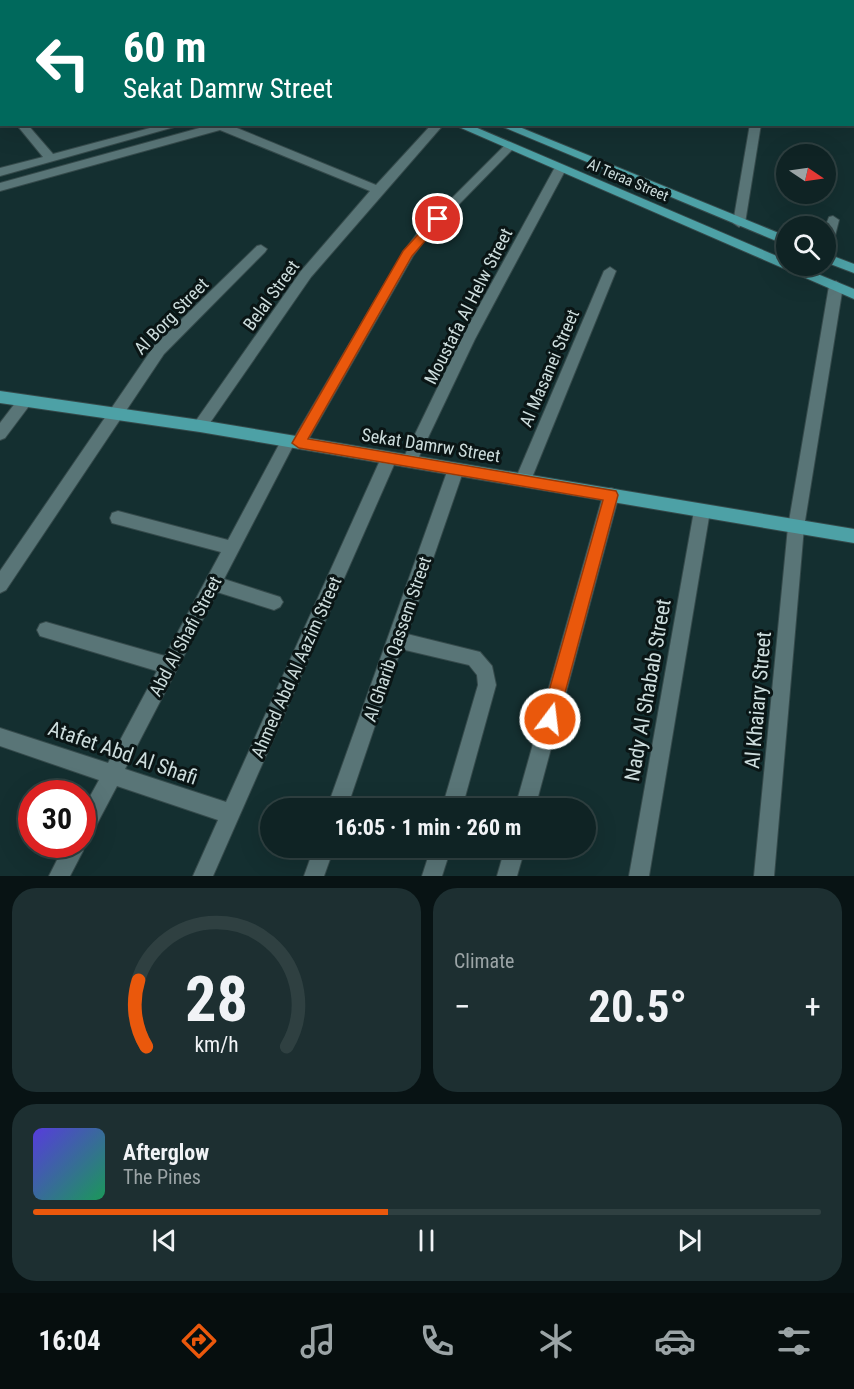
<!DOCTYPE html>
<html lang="en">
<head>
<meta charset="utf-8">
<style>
	:root { --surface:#0f2324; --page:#1d2f31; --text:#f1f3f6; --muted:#9ba4a6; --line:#2f4041; --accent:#ea580c }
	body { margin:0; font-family:"Roboto Condensed",sans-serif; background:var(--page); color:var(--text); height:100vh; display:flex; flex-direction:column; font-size:22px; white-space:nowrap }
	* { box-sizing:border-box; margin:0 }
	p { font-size:20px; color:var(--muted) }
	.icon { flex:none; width:33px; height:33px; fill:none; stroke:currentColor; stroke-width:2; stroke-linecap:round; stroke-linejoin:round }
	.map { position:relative; height:876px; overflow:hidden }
	.details { display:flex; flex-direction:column; gap:12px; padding:12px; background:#081314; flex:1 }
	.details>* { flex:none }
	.top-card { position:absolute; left:0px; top:0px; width:855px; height:126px; box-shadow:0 6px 24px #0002,0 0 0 2px var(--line); background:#00695c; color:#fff; overflow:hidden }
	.needle { width:39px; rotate:103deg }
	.buttons { position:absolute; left:776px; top:144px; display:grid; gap:12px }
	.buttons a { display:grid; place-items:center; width:60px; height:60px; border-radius:50%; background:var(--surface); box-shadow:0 6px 24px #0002,0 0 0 2px var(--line); font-size:30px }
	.speed { position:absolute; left:18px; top:780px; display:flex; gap:12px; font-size:30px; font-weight:700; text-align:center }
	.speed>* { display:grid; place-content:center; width:78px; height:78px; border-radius:50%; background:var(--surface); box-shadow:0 6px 24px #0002,0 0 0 2px var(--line); line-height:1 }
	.speed .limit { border:9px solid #d22; background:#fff; color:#111 }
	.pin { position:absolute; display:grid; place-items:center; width:51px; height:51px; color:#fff; margin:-26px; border:3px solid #fff; border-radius:50%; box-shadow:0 2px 6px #0007 }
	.me { position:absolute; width:66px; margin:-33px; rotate:15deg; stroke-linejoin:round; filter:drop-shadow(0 0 4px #0008) }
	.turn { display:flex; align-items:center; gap:21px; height:126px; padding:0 24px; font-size:27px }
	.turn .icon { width:78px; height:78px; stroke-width:2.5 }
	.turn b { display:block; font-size:42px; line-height:51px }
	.big { font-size:45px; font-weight:700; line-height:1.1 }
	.details .tile { flex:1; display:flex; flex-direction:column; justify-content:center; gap:9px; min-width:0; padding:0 21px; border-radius:24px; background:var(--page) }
	.details .dial { align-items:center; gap:0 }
	.dial svg { height:156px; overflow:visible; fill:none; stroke:var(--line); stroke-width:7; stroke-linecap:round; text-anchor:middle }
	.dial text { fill:var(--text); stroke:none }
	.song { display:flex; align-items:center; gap:18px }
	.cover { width:72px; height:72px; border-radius:9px; background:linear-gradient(135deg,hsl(250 70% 55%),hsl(150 70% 35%)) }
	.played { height:6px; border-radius:3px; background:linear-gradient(90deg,var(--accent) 45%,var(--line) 45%) }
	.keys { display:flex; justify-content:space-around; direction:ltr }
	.heat { display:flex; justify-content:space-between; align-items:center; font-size:33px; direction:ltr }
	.details .tiles { flex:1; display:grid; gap:12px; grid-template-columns:1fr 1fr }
	.tile:last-child { grid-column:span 2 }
	.trip { position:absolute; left:260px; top:798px; width:336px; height:60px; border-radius:30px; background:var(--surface); box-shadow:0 6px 24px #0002,0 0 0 2px var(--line); font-weight:700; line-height:60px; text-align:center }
	.menu { display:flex; height:96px; justify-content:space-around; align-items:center; background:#060e0e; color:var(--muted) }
	.menu .icon { width:42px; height:42px }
	.menu .current { color:var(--accent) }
	.menu b { font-size:27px; color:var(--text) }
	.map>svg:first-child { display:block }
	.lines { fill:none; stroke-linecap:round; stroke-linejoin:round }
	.minor-casing { stroke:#354a4b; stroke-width:2 }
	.major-casing { stroke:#354a4b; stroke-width:2 }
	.minor { fill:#597577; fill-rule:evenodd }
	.major { fill:#4da1a6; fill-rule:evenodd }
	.route { fill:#ea580c; stroke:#983908; stroke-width:1.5 }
	.labels { text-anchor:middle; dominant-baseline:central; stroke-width:6; stroke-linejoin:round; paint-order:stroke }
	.far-street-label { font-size:15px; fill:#cddddd; stroke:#0a1515 }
	.street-label { font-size:18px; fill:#cddddd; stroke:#0a1515 }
	.near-street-label { font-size:21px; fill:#cddddd; stroke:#0a1515 }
</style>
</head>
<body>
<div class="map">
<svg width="854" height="876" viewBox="0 0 854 876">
	<rect width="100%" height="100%" fill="#142f30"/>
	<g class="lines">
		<!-- minor casing -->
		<g class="minor-casing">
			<g id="minor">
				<polygon points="0,0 5,2 2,2 2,7"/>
				<polygon points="52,0 62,0 63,2 53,2"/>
				<polygon points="100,0 111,0 99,2"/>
				<polygon points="206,0 218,0 205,2"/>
				<polygon points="280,0 295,0 279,2"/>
				<polygon points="397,0 407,0 408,2 398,2"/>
				<polygon points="580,0 590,0 591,2 581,2"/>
				<polygon points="607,0 621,0 606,2"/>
				<polygon points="650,0 664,0 649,2"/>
				<polygon points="718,0 731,0 717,2"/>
				<polygon points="751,0 764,0 750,2"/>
				<rect x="778" y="0" width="10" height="2"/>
				<rect x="0" y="69" width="2" height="6"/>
				<rect x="0" y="99" width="2" height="8"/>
				<rect x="0" y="118" width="2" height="6"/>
				<polygon points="16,124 27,124 53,154 165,124 185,124 0,176 0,168 43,157"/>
				<polygon points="214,124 233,124 232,126 376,185 432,124 444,124 311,277 205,430 195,430 193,426 195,422 301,271 370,191 220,130 0,191 0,183"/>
				<polygon points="750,124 761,124 745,223 739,227 733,223"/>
				<polygon points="509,144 513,145 513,149 427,237 413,256 304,447 299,449 293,446 224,579 280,597 283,602 280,607 274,610 217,592 125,769 226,802 381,458 384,454 389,452 394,454 397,458 213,876 193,876 218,820 117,786 89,839 85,841 83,851 70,876 49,876 65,844 82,844 82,811 99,780 0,746 0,728 108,763 157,671 40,636 37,630 40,624 46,622 165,656 221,552 112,523 110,518 112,513 118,511 228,540 283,437 288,435 294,438 404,251 419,231 505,145"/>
				<polygon points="560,165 566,169 475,339 415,465 410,467 405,465 402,461 461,339 554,169"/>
				<polygon points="833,216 839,220 831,252 825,256 825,227 829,217"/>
				<polygon points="261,245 267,249 265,252 164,354 6,590 0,593 0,571 154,346 257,246"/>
				<polygon points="610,267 616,271 531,480 528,485 523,486 518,485 515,480 604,271"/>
				<polygon points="836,281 843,286 804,527 774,876 754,876 788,527 829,286"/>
				<polygon points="24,396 29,398 31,402 29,406 5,438 0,440 0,423 19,398"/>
				<polygon points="456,463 461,465 464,469 407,634 480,652 492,666 496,685 462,808 442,808 478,685 477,675 469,665 401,649 347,808 327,808 448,469 451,465"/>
				<polygon points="611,488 617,490 619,495 535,808 515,808 603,495 605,490"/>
				<polygon points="702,504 708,506 710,511 649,876 629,876 694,511 696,506"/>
				<polygon points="314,848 334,848 324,876 304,876"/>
				<polygon points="431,848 451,848 442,876 422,876"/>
				<polygon points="505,848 525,848 517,876 497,876"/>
			</g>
		</g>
		<!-- major casing -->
		<g class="major-casing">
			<g id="major">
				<polygon points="219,0 229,0 230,2 220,2"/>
				<polygon points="272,0 283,0 284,2 273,2"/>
				<polygon points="452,124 468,124 786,260 786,266 798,266 854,289 854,299"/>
				<polygon points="496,124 512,124 786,236 786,245"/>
				<polygon points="825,253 854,264 854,273 825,262"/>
				<polygon points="0,391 200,420 854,529 854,543 200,432 0,403"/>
			</g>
		</g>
		<!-- minor -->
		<use href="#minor" class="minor"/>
		<!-- major -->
		<use href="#major" class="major"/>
	</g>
	<!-- route -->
	<polygon class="route" points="438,215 444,219 412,256 308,439 616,491 618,495 558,719 556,725 550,727 544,725 541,719 603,500 299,448 292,443 403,251 435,216"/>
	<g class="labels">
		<!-- far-street labels -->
		<g class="far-street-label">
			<text transform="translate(628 180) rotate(23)">Al Teraa Street</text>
		</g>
		<!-- street labels -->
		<g class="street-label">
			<text transform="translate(271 295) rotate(-54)">Belal Street</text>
			<text transform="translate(468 306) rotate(-63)">Moustafa Al Helw Street</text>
			<text transform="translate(171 316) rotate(-46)">Al Borg Street</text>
			<text transform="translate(549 368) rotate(-67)">Al Masanei Street</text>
			<text transform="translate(431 445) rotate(9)">Sekat Damrw Street</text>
			<text transform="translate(185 636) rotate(-62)">Abd Al Shafi Street</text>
			<text transform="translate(397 639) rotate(-71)">Al Gharib Qassem Street</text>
			<text transform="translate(296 667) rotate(-66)">Ahmed Abd Al Aazim Street</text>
		</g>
		<!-- near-street labels -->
		<g class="near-street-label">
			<text transform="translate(648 690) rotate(-80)">Nady Al Shabab Street</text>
			<text transform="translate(758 700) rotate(-85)">Al Khaiary Street</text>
			<text transform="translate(123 753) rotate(19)">Atafet Abd Al Shafi</text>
		</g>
	</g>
</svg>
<div class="buttons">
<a><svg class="needle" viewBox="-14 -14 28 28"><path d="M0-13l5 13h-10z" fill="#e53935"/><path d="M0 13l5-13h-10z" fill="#9ba4a6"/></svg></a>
<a><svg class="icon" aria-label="search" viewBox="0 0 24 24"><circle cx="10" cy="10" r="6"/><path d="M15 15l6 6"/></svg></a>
</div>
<div class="speed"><div class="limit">30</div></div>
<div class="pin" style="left:438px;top:219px;background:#d93025"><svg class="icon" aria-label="arrive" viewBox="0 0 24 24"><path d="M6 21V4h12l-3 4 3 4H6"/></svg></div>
<svg class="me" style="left:550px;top:719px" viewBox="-20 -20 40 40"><circle r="17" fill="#ea580c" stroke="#fff" stroke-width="3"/><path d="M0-11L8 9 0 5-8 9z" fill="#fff"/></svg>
<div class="trip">16:05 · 1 min · 260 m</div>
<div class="top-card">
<div class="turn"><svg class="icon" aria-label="left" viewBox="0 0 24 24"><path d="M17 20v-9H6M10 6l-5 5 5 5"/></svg><div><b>60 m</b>Sekat Damrw Street</div></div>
</div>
</div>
<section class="details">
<div class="tiles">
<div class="tile dial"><svg viewBox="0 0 100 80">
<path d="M14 69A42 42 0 1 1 86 69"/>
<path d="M14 69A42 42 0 0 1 10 35" stroke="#ea580c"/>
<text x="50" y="56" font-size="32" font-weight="700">28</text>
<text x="50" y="72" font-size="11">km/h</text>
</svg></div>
<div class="tile"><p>Climate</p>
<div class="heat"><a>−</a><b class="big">20.5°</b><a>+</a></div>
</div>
<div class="tile">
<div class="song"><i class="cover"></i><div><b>Afterglow</b><p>The Pines</p></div></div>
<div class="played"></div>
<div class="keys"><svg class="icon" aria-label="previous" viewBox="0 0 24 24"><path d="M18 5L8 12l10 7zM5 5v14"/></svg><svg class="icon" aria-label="pause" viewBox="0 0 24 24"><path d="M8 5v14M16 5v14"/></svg><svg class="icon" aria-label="next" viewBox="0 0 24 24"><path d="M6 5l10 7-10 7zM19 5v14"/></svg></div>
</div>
</div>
</section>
<nav class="menu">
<b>16:04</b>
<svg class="icon current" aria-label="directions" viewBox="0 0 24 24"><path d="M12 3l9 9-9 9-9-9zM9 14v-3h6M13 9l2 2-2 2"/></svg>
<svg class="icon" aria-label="music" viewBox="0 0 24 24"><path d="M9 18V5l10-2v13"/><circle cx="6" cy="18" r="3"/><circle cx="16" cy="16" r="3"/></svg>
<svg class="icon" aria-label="phone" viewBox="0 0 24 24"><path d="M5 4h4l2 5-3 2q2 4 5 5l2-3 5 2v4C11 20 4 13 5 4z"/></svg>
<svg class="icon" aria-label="climate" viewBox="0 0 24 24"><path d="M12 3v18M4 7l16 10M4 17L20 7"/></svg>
<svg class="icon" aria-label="car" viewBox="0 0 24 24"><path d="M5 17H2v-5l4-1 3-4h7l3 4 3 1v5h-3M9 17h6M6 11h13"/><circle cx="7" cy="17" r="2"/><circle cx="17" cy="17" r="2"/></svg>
<svg class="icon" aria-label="filters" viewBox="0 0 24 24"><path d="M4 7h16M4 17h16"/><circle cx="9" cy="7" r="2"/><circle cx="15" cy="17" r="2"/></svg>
</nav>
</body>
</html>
